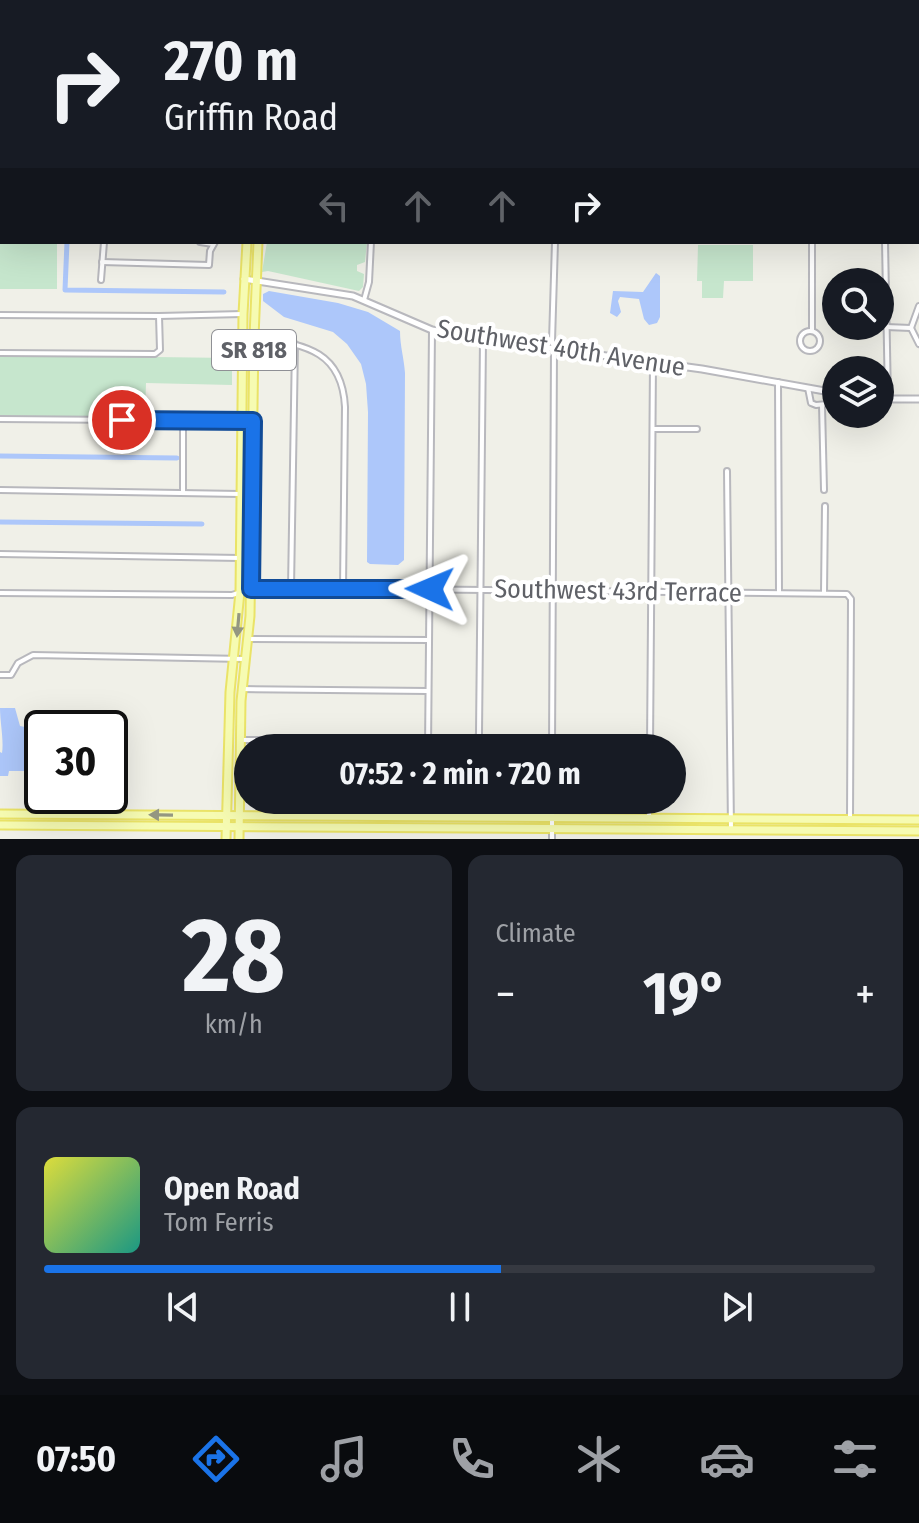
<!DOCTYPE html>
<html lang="en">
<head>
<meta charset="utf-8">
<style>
	:root { --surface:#171b24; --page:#242831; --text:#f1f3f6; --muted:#9ea1a6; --line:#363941; --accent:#1a73e8 }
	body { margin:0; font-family:"Fira Sans Condensed",sans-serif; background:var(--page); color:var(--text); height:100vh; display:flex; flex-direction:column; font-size:30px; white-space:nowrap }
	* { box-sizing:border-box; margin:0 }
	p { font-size:26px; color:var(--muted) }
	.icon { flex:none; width:44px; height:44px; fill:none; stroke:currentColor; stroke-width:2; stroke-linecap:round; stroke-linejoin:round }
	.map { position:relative; height:839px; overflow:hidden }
	.panel { display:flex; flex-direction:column; gap:16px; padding:16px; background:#0d0f14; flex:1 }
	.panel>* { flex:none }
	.banner { position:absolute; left:0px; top:0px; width:920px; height:244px; box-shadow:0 8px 32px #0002; background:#171b24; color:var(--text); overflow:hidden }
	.buttons { position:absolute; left:822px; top:268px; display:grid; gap:16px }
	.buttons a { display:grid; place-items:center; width:72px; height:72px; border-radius:50%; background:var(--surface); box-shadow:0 8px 32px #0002; font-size:40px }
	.speed { position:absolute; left:24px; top:710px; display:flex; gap:16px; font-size:40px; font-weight:700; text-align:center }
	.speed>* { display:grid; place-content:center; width:104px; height:104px; border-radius:50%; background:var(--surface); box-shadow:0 8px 32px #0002; line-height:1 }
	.speed .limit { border:4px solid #111; border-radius:12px; background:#fff; color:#111 }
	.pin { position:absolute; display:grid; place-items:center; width:68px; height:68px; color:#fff; margin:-34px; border:4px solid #fff; border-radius:50%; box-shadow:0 2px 8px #0007 }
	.me { position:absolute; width:88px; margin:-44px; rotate:271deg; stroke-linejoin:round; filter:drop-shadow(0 0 6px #0008) }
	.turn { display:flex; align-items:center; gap:28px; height:168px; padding:0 32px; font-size:36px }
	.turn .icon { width:104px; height:104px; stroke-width:2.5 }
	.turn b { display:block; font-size:56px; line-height:68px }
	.lanes { display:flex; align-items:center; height:76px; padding:0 32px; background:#0003; justify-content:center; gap:40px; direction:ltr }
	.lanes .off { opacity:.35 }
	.big { font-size:60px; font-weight:700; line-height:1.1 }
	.panel .card { flex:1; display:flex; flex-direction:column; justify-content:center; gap:12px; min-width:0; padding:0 28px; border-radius:16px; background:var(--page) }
	.panel .dial { align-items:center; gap:0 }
	.dial b { font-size:104px; line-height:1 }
	.song { display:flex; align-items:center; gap:24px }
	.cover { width:96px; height:96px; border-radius:12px; background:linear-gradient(135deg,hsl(60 70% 55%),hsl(170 70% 35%)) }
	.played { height:8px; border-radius:4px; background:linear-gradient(90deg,var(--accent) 55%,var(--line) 55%) }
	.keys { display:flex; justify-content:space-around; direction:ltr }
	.heat { display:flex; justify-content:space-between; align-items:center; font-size:44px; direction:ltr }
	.panel .tiles { flex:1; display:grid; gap:16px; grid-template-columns:1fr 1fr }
	.card:last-child { grid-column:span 2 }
	.trip { position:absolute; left:234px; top:734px; width:452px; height:80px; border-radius:40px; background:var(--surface); box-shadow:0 8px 32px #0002; font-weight:700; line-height:80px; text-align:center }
	.dock { display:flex; height:128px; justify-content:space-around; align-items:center; background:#090b0e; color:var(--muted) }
	.dock .icon { width:56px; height:56px }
	.dock .selected { color:var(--accent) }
	.dock b { font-size:36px; color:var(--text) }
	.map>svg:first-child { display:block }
	.green { fill:#c6e6cd }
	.water { fill:#adc7fa }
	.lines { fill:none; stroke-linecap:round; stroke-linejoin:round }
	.canal { stroke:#adc7fa; stroke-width:5 }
	.minor-casing { stroke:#b8b8bd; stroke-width:8 }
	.tertiary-casing { stroke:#b8b8bd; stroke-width:9 }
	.primary-casing { stroke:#eae367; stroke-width:11 }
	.minor { stroke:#fff; stroke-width:4 }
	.tertiary { stroke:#fff; stroke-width:5 }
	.primary { stroke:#f6fbb2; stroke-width:7 }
	.oneway { fill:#949781 }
	.route-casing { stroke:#114b97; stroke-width:20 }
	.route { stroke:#1a73e8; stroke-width:14 }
	.labels { text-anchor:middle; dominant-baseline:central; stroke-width:8; stroke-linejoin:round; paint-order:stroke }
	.shield { fill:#fff; stroke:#8f9095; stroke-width:2 }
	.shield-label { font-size:24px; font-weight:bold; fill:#5f6167 }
	.street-label { font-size:26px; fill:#5f6167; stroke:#fff }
</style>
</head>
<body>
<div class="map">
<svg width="919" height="839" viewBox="0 0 919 839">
	<rect width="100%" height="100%" fill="#f0f0e8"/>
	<!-- green -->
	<g class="green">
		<polygon points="0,143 2,242 57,242 57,289 0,289"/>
		<polygon points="267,242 367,242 365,262 357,265 357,271 364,274 363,287 359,291 268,271 262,272"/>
		<polygon points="698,245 753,245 753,281 724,281 723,298 702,298 702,281 697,281"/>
		<polygon points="0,355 232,358 232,385 146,383 145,418 0,416"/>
	</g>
	<!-- water -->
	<g class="water">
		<polygon points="656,273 660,276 660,317 657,323 649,325 644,319 639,299 620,297 618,301 621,312 617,317 610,313 613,291 643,292"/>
		<path d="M 269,291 L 338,303 L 368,312 L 400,331 C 400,346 404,358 405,373 L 404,560 L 398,565 L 370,564 L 367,562 L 368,412 L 366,384 L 361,364 L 347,344 L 333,332 L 284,317 L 263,301 L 263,294 Z"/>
		<path d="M 0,708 L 15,708 L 20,726 L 25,727 L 96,728 L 42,728 L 42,741 L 25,744 L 29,765 L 26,767 L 26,771 L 9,771 L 8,776 L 0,776 L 0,752 L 2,753 C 4,741 0,722 0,708 Z"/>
	</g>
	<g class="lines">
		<!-- canal -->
		<g class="canal">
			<polyline points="224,2 224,0"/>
			<polyline points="0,54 2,54"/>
			<polyline points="0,137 2,137"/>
			<polyline points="67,242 65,290 224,292"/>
			<polyline points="0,456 177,458"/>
			<polyline points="0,522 202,524"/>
		</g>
		<!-- minor casing -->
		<g class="minor-casing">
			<g id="minor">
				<polyline points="888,0 888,2"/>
				<polyline points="293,2 293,0"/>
				<polyline points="332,2 332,0"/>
				<polyline points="0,12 2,12"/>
				<polyline points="918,79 919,79"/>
				<polyline points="0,98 2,98"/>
				<polyline points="918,147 919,147"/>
				<polyline points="200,242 213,244"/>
				<polyline points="812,242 812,331"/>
				<polyline points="885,242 888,400"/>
				<polyline points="102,262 209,265 210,251 215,242"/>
				<polyline points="101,280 104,242"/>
				<polyline points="364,300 369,282 371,242"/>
				<polyline points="0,315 159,316 160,350 155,354 0,353"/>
				<polyline points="159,316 243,314"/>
				<polyline points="886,327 911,328"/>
				<polyline points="911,328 919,306"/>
				<polyline points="911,328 919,344"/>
				<circle cx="810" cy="341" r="10"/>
				<path d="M 256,337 C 303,345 342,349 345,407 L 343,588"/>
				<polyline points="778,382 779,593"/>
				<polyline points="808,388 811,403 816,405 827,404 832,392"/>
				<polyline points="822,405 824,490"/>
				<polyline points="0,419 253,421"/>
				<polyline points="653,429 697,429"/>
				<polyline points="727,471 731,829"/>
				<polyline points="0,490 240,494"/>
				<polyline points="183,493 183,421"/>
				<polyline points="0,554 240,558"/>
				<polyline points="291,588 295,344"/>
				<polyline points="0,593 232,595 251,589 291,588 847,594 851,599 850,820"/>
				<polyline points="824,593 825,506"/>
				<polyline points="249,639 429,640"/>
				<polyline points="0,675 11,675 18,663 33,655 244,659"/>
				<polyline points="242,689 428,691"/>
				<polyline points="241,740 428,741"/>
				<polyline points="428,745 474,745 479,734 483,339"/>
				<polyline points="428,748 432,330"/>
				<polyline points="552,748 554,348 552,341 555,242"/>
				<polyline points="650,748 653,362"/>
				<polyline points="552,800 552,839"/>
				<polyline points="100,814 100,796"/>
				<polyline points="428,817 428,800"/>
				<polyline points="649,818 649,800"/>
			</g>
		</g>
		<!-- tertiary casing -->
		<g class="tertiary-casing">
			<g id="tertiary">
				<polyline points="244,279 353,296 432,330 483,339 702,369 836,393"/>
				<polyline points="880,399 919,399"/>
			</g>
		</g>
		<!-- primary casing -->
		<g class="primary-casing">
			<g id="primary">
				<polyline points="267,2 267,0"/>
				<polyline points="278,2 278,0"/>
				<polyline points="0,814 919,820"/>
				<polyline points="0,825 919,831"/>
				<polyline points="226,839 230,692 240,592 243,314 247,242"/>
				<polyline points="239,839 241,701 250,616 254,337 258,242"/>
			</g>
		</g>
		<!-- minor -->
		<use href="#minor" class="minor"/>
		<!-- tertiary -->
		<use href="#tertiary" class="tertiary"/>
		<!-- primary -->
		<use href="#primary" class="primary"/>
	</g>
	<!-- one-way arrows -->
	<defs><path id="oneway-solid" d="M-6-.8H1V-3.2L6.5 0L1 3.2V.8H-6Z" transform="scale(2)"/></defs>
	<g class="oneway">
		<use href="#oneway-solid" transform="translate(238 625) rotate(95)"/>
		<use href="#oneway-solid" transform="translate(161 815) rotate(-179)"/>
	</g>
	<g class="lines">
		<!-- route casing -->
		<g class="route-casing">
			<polyline id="route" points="122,420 253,421 251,589 430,589"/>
		</g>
		<!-- route -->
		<use href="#route" class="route"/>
	</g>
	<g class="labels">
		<!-- shield labels -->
		<rect class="shield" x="212" y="330" width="84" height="40" rx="6"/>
		<g class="shield-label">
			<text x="254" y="350">SR 818</text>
		</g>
		<!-- street labels -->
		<g class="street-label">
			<text transform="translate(561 348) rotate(9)">Southwest 40th Avenue</text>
			<text transform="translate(618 591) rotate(1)">Southwest 43rd Terrace</text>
		</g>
	</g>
</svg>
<div class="buttons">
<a><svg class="icon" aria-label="search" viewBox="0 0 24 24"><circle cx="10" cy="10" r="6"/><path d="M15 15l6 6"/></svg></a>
<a><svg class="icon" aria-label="layers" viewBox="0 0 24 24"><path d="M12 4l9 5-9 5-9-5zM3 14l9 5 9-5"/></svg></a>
</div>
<div class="speed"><div class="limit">30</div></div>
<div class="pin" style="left:122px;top:420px;background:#d93025"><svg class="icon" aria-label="arrive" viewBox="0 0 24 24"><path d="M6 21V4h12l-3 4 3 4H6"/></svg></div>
<svg class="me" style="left:430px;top:589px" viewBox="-20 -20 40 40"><path d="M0-17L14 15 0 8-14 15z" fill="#1a73e8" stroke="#fff" stroke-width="4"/></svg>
<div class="trip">07:52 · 2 min · 720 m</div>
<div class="banner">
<div class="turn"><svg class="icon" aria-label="right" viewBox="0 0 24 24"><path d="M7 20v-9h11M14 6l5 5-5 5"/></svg><div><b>270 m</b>Griffin Road</div></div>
<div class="lanes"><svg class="icon off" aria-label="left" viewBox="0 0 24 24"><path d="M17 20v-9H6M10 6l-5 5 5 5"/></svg><svg class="icon off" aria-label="ahead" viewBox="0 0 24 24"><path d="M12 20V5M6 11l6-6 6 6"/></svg><svg class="icon off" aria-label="ahead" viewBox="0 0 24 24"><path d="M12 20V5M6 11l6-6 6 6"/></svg><svg class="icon" aria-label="right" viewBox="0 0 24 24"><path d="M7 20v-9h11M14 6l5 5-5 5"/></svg></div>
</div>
</div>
<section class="panel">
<div class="tiles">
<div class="card dial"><b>28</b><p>km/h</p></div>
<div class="card"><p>Climate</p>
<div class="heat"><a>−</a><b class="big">19°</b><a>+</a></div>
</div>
<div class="card">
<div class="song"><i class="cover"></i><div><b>Open Road</b><p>Tom Ferris</p></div></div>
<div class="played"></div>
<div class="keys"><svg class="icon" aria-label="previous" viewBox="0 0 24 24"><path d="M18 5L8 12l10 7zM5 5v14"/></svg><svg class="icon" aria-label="pause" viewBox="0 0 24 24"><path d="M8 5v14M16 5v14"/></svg><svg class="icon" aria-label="next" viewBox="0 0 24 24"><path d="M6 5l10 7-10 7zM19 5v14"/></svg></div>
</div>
</div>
</section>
<nav class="dock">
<b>07:50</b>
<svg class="icon selected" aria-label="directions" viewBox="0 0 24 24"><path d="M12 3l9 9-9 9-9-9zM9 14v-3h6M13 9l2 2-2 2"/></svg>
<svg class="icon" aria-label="music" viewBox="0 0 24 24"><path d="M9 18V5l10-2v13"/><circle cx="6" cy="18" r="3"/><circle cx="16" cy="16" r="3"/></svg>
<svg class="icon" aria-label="phone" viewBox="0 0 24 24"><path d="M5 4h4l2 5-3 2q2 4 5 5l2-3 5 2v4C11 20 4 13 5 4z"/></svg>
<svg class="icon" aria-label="climate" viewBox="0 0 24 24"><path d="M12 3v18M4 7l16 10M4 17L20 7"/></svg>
<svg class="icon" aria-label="car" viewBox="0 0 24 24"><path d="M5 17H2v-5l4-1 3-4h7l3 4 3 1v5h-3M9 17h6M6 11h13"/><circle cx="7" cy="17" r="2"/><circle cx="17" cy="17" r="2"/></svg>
<svg class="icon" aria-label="filters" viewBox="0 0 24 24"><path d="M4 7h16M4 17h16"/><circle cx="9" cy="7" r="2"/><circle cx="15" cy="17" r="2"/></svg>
</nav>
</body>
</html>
